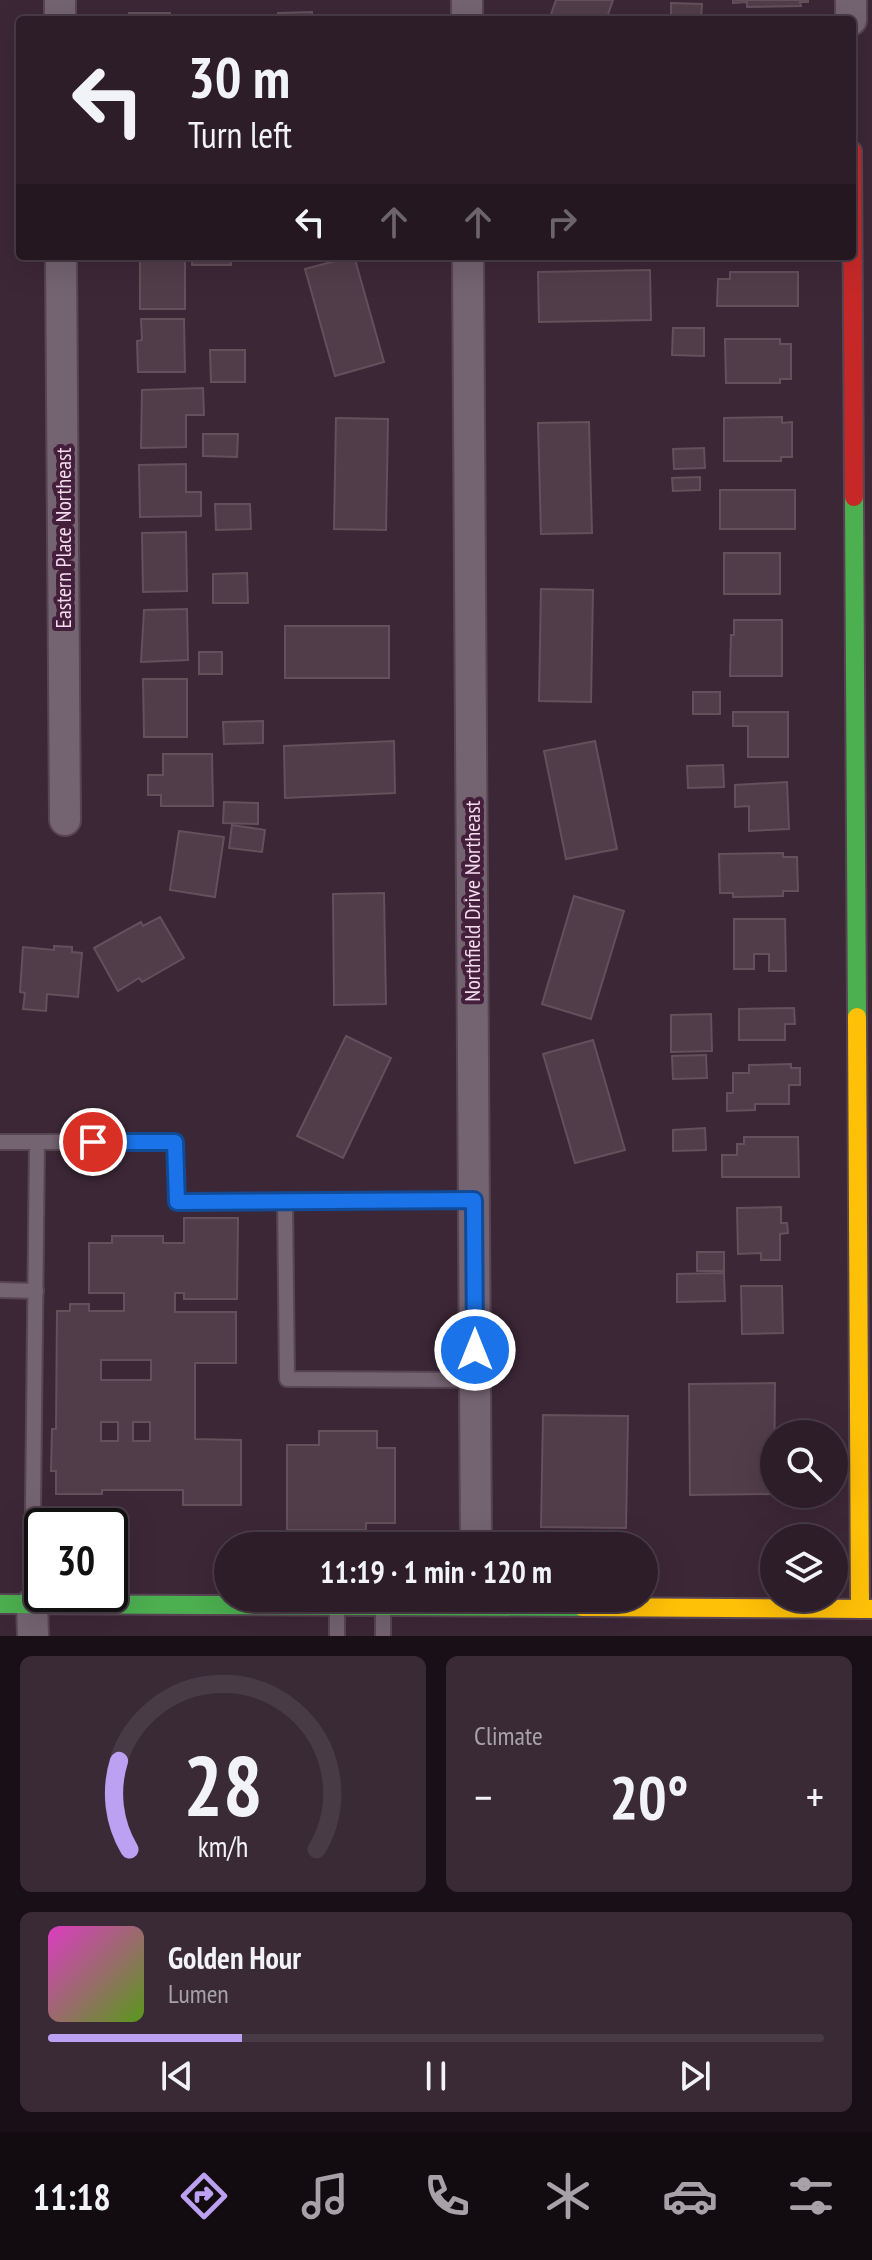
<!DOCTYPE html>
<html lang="en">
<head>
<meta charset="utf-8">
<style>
	:root { --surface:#2d1d29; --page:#392a35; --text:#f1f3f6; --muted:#a7a2a8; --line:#483b46; --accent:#bca0f2 }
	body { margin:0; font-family:"PT Sans Narrow",sans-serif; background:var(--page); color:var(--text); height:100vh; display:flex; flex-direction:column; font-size:30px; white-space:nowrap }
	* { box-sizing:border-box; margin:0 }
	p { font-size:26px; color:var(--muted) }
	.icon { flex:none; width:44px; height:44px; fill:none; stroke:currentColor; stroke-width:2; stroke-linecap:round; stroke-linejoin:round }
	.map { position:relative; height:1636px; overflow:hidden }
	.drawer { display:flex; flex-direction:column; gap:20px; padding:20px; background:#191017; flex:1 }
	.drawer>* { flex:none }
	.guide { position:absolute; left:16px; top:16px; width:840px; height:244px; border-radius:8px; box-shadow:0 8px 32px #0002,0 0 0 2px var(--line); background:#2d1d29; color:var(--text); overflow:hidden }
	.buttons { position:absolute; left:760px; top:1420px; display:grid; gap:16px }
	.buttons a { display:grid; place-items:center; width:88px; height:88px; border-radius:50%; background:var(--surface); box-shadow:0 8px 32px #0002,0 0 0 2px var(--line); font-size:40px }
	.speed { position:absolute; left:24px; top:1508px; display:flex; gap:16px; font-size:40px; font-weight:700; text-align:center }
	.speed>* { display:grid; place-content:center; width:104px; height:104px; border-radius:50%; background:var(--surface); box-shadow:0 8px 32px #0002,0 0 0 2px var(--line); line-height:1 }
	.speed .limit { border:4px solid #111; border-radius:12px; background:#fff; color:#111 }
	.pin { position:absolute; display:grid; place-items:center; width:68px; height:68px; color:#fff; margin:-34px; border:4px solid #fff; border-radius:50%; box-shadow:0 2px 8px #0007 }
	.me { position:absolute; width:88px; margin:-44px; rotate:0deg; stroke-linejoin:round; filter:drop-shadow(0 0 6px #0008) }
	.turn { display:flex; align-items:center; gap:28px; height:168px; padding:0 40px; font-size:36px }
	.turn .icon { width:104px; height:104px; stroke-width:2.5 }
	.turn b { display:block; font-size:56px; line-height:68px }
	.lanes { display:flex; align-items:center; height:76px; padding:0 40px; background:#0003; justify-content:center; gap:40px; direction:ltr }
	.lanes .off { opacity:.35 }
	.big { font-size:60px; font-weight:700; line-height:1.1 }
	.drawer .tile { flex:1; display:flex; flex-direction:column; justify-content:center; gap:12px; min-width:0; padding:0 28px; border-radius:12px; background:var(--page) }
	.drawer .dial { align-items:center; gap:0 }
	.dial svg { height:208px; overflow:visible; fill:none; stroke:var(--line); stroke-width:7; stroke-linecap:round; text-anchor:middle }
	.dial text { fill:var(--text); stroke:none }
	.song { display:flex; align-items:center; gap:24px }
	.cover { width:96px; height:96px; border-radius:12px; background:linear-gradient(135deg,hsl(310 70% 55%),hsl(90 70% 35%)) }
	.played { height:8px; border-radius:4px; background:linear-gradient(90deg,var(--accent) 25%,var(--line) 25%) }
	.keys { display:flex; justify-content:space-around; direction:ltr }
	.heat { display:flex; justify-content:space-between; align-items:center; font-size:44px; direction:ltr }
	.drawer .tiles { flex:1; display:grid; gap:20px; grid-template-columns:1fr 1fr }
	.tile:last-child { grid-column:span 2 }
	.trip { position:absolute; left:214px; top:1532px; width:444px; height:80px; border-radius:40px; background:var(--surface); box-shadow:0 8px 32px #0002,0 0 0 2px var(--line); font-weight:700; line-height:80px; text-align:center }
	.tab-bar { display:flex; height:128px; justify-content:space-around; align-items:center; background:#120c10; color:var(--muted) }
	.tab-bar .icon { width:56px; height:56px }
	.tab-bar .active { color:var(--accent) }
	.tab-bar b { font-size:36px; color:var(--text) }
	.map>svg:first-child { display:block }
	.building { fill:#513d49; stroke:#63505b; stroke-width:2; fill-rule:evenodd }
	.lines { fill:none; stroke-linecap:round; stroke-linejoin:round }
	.lane-casing { stroke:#584553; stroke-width:18 }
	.street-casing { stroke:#584553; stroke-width:34 }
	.fast-casing { stroke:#584553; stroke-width:22 }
	.slow-casing { stroke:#584553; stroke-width:22 }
	.jam-casing { stroke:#584553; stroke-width:22 }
	.lane { stroke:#746370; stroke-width:14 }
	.street { stroke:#746370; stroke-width:30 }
	.fast { stroke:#4caf50; stroke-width:18 }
	.slow { stroke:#ffc107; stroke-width:18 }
	.jam { stroke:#c62828; stroke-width:18 }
	.route-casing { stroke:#114b97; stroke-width:20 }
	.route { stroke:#1a73e8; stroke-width:14 }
	.labels { text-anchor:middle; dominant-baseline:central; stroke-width:8; stroke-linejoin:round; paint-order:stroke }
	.street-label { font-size:22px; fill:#f4dbed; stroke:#441f3c }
</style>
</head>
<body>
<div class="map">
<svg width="872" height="1636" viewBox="0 0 872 1636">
	<rect width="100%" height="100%" fill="#3c2737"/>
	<!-- building -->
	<g class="building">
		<polygon points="556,0 613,0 606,20 549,20"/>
		<polygon points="733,0 808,0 808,2 800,2 801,6 747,7 747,2 733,3"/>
		<polygon points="671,3 702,4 701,20 671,20"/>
		<polygon points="312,12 312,20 278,20 278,13"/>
		<rect x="129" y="13" width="41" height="7"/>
		<rect x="140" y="256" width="45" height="53"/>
		<polygon points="192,256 230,256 231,265 192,265"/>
		<polygon points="354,256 384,362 335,376 305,269"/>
		<polygon points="650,270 651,320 539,322 538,272"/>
		<polygon points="730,272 798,272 798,306 717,306 718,279 730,279"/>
		<polygon points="141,319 184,319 185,372 138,372 137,341 142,340"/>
		<polygon points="673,328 704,328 704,356 672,355"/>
		<polygon points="725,339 780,339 780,344 791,344 791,379 780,379 780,383 726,383"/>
		<polygon points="210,350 245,350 245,382 211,382"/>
		<polygon points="203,388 204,415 186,415 186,447 141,448 142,390"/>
		<polygon points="782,417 782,423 792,422 792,457 781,457 781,461 724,461 724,418"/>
		<polygon points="336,418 388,419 386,530 334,529"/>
		<polygon points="589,422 592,533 541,534 538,423"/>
		<polygon points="203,434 238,434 237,457 203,456"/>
		<polygon points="704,448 705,468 674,469 673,449"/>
		<polygon points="186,464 186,492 201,492 201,516 140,517 139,465"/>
		<polygon points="700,477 700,490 673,491 672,478"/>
		<rect x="720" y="490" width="75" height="39"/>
		<polygon points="215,504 250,504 251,529 216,530"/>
		<polygon points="186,532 187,591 143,592 142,533"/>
		<rect x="724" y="553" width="56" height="41"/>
		<polygon points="247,573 248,603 213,603 213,574"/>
		<polygon points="541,589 593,590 591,702 539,701"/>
		<polygon points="187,609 188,660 141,662 144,610"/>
		<polygon points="734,620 782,620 782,676 730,676 731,635 734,635"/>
		<rect x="285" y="626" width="104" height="52"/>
		<rect x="199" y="652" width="23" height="22"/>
		<polygon points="143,679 187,679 187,737 144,737"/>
		<rect x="693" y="692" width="27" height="22"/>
		<polygon points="733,712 788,712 788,757 748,757 748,726 733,726"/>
		<polygon points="263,721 263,743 224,744 223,722"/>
		<polygon points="394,741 395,793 285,798 284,746"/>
		<polygon points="595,741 617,849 566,859 544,751"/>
		<polygon points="163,754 212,754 213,806 161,806 161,795 148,795 148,775 163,775"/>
		<polygon points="723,765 724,787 688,788 687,766"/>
		<polygon points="787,782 789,829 749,831 749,806 735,807 735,785"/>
		<polygon points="224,802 258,803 258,824 223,823"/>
		<polygon points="232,825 265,830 262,852 229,848"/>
		<polygon points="179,831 224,837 215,897 170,890"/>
		<polygon points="783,853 783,857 797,857 798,891 783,891 783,896 733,897 733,893 720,893 719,854"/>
		<polygon points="384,893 386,1004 334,1005 333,894"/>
		<polygon points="574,896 624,911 591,1019 542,1004"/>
		<polygon points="160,917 184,958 142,982 139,978 118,991 94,948 141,922 143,926"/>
		<polygon points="734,919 785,919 786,971 769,971 769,954 754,954 754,969 734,969"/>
		<polygon points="54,946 72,947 72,952 82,953 78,997 47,994 46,1011 23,1009 25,993 20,992 23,947 54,950"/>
		<polygon points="794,1008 795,1024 785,1024 785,1040 739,1040 739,1009"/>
		<polygon points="711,1014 712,1051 671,1052 671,1015"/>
		<polygon points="346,1036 391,1058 343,1158 297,1136"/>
		<polygon points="593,1040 625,1150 575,1163 543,1054"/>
		<polygon points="706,1055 707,1078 673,1079 672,1056"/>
		<polygon points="791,1064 791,1068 800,1068 800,1085 789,1085 789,1104 755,1104 755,1110 727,1111 727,1093 733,1093 733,1073 749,1073 749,1065"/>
		<polygon points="705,1128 706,1150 673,1151 673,1130"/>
		<polygon points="744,1137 798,1137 799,1177 722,1177 722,1155 737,1155 737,1144 744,1144"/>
		<polygon points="781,1207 781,1223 787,1223 788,1233 780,1234 780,1260 761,1260 761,1253 738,1254 737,1208"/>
		<path d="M 184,1218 L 238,1218 L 237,1299 L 184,1299 L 184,1293 L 175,1293 L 175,1312 L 236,1312 L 236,1363 L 195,1363 L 195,1439 L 241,1440 L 241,1505 L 183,1505 L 183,1490 L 102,1490 L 102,1494 L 56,1494 L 56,1471 L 51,1471 L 52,1429 L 56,1429 L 57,1311 L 70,1311 L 70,1304 L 89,1304 L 89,1311 L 124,1311 L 124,1293 L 89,1293 L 89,1243 L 112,1243 L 112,1236 L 163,1236 L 163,1243 L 184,1243 ZM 101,1360 L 151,1360 L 151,1380 L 101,1380 ZM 101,1422 L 118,1422 L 118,1441 L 101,1441 ZM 133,1422 L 150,1422 L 150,1441 L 133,1441 Z"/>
		<rect x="697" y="1252" width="27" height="19"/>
		<polygon points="724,1273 725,1301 677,1302 677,1274"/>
		<polygon points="741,1286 782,1286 783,1333 742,1334"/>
		<polygon points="775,1383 774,1494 690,1495 689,1384"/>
		<polygon points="543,1415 628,1416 626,1528 541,1527"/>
		<polygon points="319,1431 377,1431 377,1448 395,1448 395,1523 366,1523 366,1530 287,1530 287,1445 319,1445"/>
	</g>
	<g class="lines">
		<!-- lane casing -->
		<g class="lane-casing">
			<g id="lane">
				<polyline points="0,1142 37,1142"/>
				<polyline points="285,1201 287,1379 475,1380"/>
				<polyline points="0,1290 36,1291"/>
				<polyline points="32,1600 37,1142 175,1142 177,1202 474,1200"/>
				<polyline points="383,1608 383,1636"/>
				<polyline points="337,1610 337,1636"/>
			</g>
		</g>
		<!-- street casing -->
		<g class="street-casing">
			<g id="street">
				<polyline points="60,0 60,20"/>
				<polyline points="467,0 467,20"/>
				<polyline points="851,0 851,20"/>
				<polyline points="61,256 65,820"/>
				<polyline points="468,256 476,1546"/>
				<polyline points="32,1604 33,1636"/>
			</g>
		</g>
		<!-- fast casing -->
		<g class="fast-casing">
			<g id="fast">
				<polyline points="854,497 857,1017"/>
				<polyline points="0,1604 582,1607"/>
			</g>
		</g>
		<!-- slow casing -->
		<g class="slow-casing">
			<g id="slow">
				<polyline points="857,1017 860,1609"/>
				<polyline points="582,1607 872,1609"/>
			</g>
		</g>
		<!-- jam casing -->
		<g class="jam-casing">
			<polyline id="jam" points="852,151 854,497"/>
		</g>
		<!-- lane -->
		<use href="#lane" class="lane"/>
		<!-- street -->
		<use href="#street" class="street"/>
		<!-- fast -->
		<use href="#fast" class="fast"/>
		<!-- slow -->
		<use href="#slow" class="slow"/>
		<!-- jam -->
		<use href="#jam" class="jam"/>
	</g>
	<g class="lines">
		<!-- route casing -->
		<g class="route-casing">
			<polyline id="route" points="93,1142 175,1142 177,1202 474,1200 475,1350"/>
		</g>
		<!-- route -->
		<use href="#route" class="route"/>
	</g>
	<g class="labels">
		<!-- street labels -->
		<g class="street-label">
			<text transform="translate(63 538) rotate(-90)">Eastern Place Northeast</text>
			<text transform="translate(472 901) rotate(-90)">Northfield Drive Northeast</text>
		</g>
	</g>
</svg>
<div class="buttons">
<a><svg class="icon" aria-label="search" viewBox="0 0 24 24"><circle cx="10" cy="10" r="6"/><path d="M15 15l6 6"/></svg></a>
<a><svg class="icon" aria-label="layers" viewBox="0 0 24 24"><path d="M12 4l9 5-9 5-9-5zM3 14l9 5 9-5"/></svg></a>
</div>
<div class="speed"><div class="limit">30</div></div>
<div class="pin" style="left:93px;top:1142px;background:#d93025"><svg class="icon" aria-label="arrive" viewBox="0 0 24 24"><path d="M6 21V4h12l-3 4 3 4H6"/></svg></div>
<svg class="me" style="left:475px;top:1350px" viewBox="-20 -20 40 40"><circle r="17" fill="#1a73e8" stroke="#fff" stroke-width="3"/><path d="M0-11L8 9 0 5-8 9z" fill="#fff"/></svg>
<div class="trip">11:19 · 1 min · 120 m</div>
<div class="guide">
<div class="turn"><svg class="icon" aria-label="left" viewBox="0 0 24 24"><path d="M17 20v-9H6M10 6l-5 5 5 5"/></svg><div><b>30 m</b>Turn left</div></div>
<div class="lanes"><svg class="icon" aria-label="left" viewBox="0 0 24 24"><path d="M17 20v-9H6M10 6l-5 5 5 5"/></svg><svg class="icon off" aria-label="ahead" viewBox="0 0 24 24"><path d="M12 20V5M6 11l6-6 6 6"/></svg><svg class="icon off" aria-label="ahead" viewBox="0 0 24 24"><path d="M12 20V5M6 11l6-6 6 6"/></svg><svg class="icon off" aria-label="right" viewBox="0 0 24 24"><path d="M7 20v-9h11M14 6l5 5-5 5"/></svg></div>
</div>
</div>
<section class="drawer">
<div class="tiles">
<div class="tile dial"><svg viewBox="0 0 100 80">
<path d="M14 69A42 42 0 1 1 86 69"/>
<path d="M14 69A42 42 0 0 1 10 35" stroke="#bca0f2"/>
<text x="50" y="56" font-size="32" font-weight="700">28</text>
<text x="50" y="72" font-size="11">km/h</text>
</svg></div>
<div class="tile"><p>Climate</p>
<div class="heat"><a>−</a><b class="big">20°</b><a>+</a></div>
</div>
<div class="tile">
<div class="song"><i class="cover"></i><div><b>Golden Hour</b><p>Lumen</p></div></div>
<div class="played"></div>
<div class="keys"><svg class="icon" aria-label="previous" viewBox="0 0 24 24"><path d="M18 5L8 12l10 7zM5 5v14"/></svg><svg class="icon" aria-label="pause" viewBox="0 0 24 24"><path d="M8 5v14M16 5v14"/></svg><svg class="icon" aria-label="next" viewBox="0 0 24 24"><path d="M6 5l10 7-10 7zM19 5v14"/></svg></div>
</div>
</div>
</section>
<nav class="tab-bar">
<b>11:18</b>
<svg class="icon active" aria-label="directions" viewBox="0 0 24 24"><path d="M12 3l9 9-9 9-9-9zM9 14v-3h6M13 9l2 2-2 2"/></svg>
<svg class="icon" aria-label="music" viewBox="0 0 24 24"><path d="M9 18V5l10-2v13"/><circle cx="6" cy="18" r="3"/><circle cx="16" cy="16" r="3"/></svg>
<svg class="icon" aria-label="phone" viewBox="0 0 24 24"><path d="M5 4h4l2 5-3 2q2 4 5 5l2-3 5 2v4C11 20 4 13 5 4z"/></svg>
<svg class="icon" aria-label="climate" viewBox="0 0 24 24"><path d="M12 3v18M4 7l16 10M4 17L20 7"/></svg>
<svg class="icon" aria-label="car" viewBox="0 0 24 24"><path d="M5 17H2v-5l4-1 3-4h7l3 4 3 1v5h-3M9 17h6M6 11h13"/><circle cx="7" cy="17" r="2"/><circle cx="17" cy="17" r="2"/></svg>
<svg class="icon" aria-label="filters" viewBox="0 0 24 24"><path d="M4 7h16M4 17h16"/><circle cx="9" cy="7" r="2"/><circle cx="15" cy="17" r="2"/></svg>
</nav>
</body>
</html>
